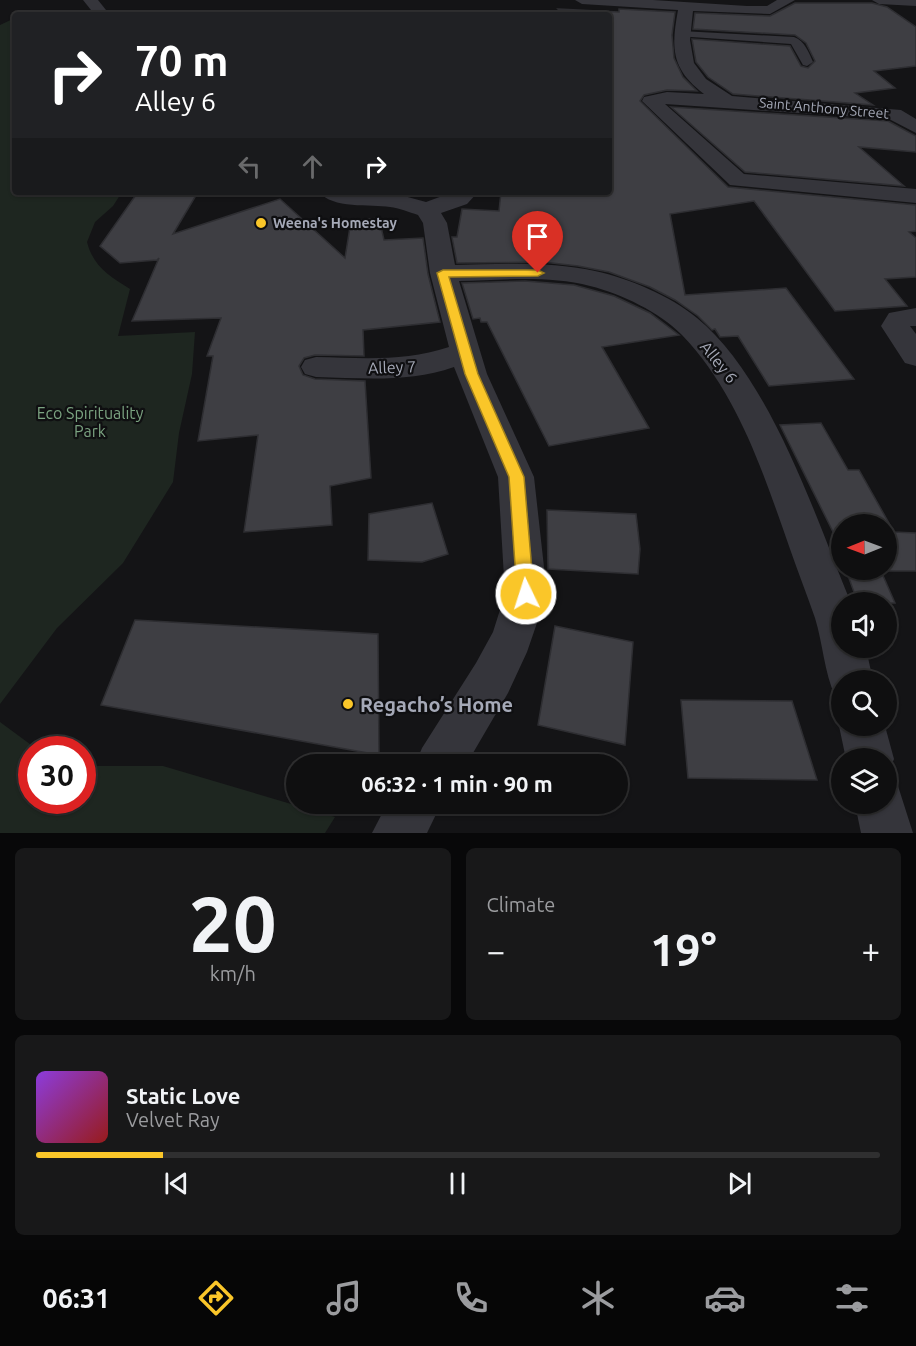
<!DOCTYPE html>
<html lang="en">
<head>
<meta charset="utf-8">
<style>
	:root { --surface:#0f0f10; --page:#181819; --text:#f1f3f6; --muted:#9b9c9f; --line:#2f2f30; --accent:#fac629 }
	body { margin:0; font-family:Ubuntu,sans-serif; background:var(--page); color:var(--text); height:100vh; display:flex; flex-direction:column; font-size:22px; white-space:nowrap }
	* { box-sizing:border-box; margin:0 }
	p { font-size:20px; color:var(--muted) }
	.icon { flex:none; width:33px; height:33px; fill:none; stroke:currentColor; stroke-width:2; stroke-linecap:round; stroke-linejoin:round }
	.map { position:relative; height:833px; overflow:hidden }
	.sheet { display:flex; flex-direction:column; gap:15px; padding:15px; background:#080809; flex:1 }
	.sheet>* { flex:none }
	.guide { position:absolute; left:12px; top:12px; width:600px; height:183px; border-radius:6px; box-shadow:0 2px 4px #0004,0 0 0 2px var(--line); background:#202124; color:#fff; overflow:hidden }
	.needle { width:39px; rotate:269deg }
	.tools { position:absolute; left:831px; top:514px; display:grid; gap:12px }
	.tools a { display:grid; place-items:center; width:66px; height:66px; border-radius:50%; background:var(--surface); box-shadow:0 2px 4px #0004,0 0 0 2px var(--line); font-size:30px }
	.speed { position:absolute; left:18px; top:736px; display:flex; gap:12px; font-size:30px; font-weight:700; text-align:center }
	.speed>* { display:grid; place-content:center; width:78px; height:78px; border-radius:50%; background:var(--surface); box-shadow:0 2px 4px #0004,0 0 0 2px var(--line); line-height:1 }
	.speed .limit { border:9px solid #d22; background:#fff; color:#111 }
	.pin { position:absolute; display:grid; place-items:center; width:51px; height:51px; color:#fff; margin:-62px -26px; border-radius:50% 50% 50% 0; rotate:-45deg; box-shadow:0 0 6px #0007 }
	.pin .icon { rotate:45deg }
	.me { position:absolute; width:66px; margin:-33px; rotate:356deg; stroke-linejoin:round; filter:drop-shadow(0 0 4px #0008) }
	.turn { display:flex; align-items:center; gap:21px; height:126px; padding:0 24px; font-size:27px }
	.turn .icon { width:78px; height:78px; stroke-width:2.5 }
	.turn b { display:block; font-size:42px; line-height:51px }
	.lanes { display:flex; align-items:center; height:57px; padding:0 24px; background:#0003; justify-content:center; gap:30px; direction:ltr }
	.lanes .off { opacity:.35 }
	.big { font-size:45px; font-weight:600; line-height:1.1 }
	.sheet .tile { flex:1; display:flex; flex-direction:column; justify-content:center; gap:9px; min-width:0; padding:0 21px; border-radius:9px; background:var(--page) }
	.sheet .dial { align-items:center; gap:0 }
	.dial b { font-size:78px; line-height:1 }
	.song { display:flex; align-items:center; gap:18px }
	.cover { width:72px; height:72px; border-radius:9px; background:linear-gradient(135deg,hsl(270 70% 55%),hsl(0 70% 35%)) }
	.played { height:6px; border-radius:3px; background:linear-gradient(90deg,var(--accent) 15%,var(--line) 15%) }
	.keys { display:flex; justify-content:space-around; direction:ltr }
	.heat { display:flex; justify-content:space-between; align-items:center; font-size:33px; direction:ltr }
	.sheet .tiles { flex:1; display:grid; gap:15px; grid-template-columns:1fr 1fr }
	.tile:last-child { grid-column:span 2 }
	.trip { position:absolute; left:286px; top:754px; width:342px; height:60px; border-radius:30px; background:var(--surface); box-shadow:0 2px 4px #0004,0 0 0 2px var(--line); font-weight:600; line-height:60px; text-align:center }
	.dock { display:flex; height:96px; justify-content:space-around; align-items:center; background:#060606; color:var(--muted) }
	.dock .icon { width:42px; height:42px }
	.dock .current { color:var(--accent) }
	.dock b { font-size:27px; color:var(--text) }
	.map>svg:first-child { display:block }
	.green { fill:#1e2620 }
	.building { fill:#3e3e43; stroke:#2e2e32; stroke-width:1.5 }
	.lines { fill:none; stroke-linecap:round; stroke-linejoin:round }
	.service { fill:#35353b; fill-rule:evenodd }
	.minor { fill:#35353b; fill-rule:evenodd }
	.route { fill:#fac629; stroke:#a2811b; stroke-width:1.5 }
	.poi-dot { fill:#fac629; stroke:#0f0f11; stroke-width:2 }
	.labels { text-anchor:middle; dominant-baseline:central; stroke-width:4.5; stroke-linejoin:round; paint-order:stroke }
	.far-street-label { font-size:14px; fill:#a5a9b7; stroke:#0f0f11 }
	.far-poi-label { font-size:14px; font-weight:bold; fill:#a5a9b7; stroke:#0f0f11; text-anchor:start }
	.street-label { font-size:16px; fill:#a5a9b7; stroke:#0f0f11 }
	.park-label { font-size:16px; fill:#7ba381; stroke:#0f0f11 }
	.near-poi-label { font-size:20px; font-weight:bold; fill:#a5a9b7; stroke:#0f0f11; text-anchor:start }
</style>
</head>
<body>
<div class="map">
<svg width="916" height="833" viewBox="0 0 916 833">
	<rect width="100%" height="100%" fill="#141416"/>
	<!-- green -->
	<g class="green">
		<path d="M 15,18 L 15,192 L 122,192 L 113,206 L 95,222 L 87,242 C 93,266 109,276 130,289 L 118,336 L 195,332 L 192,374 L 179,433 L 173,482 L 123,563 L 57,628 L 0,704 L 0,25 Z"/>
		<polygon points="0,722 38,750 32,750 32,801 82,801 83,766 163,766 335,817 325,833 0,833"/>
	</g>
	<!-- building -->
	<g class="building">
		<polygon points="795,3 872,3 887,7 916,27 916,66 874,71 895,88 855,93 873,105 733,94 708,77 696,62 692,39 790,46 801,66 808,68 815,61 806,43 795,35 693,29 695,13 770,16"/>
		<polygon points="558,9 619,12 619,9 675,12 672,35 674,58 683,77 697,91 667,90 644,95 640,101 728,187 916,205 916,231 909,232 916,238 916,277 885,279 907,306 835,311 754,201 670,214 685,295 786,288 854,379 769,386 738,336 720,337 715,329 712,330 698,316 675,300 650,287 609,272 578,266 543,262 457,263 452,237 457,237 462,209 499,211 501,192 609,192 609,15 564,15"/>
		<polygon points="671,107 888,121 916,136 916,152 859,147 904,186 745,172"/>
		<polygon points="138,192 198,192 173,234 280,199 345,258 351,221 379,218 384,240 423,238 428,274 440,322 363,330 364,356 315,355 304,358 299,366 303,375 315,379 365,381 371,478 330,486 332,525 244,532 258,435 198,441 213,356 207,356 221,318 132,321 159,258 157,260 120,263 100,246"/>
		<polygon points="525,281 574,285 614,296 650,313 679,335 602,347 649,428 549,446 487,322 481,322 480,318 473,319 462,283"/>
		<polygon points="821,423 848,470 859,470 894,532 916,533 916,571 881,571 895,603 858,603 846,570 886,570 886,525 842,525 842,550 780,425"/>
		<polygon points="432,503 448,554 422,562 368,560 369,514"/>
		<polygon points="547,510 636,514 640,549 638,574 548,569"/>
		<polygon points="135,620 378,634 379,755 101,705"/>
		<polygon points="555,626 633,642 625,745 538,725"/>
		<polygon points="681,700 792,701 817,780 688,778"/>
	</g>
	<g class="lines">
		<!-- service -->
		<path class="service" d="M 681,31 L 794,37 C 805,41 809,53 813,62 L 807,66 L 803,65 L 791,44 L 677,36 L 675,34 Z"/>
		<!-- minor -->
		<g class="minor">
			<polygon points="83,0 98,0 110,15 95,15"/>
			<path d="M 575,0 L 653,0 L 747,6 L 767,6 L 777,0 L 795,0 L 770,14 L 693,11 L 690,40 L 694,63 L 706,79 L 732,96 L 901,110 L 916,119 L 916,133 L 889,119 L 665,104 L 744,174 L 916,189 L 916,203 L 730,185 L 642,101 L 644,97 L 667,92 L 704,94 C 671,69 671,48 678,10 L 582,4 Z"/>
			<polygon points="872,0 916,0 916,6 879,4"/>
			<path d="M 320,192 L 393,193 L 426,202 L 453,192 L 478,192 L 467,204 L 441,213 L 447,223 L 455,265 C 502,264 549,261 595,271 C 630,279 669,295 697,318 C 771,379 815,516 851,603 L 842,603 L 842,648 L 866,648 L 873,681 L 842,681 L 842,699 L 835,696 C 824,671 823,644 815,618 C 807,595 798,572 790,549 C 764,475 738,393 682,335 C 659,312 622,294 590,286 C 548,275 502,280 459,281 L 487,374 L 534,477 L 547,594 L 527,652 L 508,693 L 466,765 L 415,765 L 422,748 L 476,663 L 493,632 L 505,594 L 498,477 L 454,367 C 409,383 362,378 316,377 L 305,374 L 301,367 L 305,360 L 316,357 C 361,358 405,362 449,347 L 430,273 L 423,223 L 418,215 C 409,212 399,208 390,207 C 371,204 331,209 320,192 Z"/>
			<polygon points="916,308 916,326 910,326 916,334 916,366 905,363 881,326 889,313"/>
			<polygon points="842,719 842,726 885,726 894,759 887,776 886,759 846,759 839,726"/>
			<polygon points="886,781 898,786 913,833 861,833 855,804 886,804"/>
			<polygon points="387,804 441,804 427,833 372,833"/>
		</g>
	</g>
	<!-- route -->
	<polygon class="route" points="443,270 538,270 544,273 538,276 449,277 478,374 524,477 534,594 532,599 526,601 520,599 517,594 509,477 465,374 437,273"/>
	<!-- markers -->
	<g class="poi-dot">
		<circle cx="261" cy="223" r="6"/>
		<circle cx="348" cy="704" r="6"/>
	</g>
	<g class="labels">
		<!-- far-street labels -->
		<g class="far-street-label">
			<text transform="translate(824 108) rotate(5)">Saint Anthony Street</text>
		</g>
		<!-- far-poi labels -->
		<g class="far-poi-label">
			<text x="273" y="223">Weena's Homestay</text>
		</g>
		<!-- street labels -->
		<g class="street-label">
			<text transform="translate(719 362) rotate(51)">Alley 6</text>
			<text transform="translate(392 367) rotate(-2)">Alley 7</text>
		</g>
		<!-- park labels -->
		<g class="park-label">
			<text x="90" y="413">Eco Spirituality<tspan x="90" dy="18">Park</tspan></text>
		</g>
		<!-- near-poi labels -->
		<g class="near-poi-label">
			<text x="360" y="704">Regacho’s Home</text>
		</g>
	</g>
</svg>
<div class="tools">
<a><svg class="needle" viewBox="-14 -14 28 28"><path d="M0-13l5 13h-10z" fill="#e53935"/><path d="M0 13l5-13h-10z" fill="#9b9c9f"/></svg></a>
<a><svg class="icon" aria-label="sound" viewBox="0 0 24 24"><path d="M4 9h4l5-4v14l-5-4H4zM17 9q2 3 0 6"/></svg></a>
<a><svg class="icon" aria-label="search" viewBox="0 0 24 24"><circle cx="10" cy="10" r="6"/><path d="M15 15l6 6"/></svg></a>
<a><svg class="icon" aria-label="layers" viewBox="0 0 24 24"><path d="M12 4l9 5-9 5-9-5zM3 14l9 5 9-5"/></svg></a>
</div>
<div class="speed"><div class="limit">30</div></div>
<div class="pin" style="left:538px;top:273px;background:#d93025"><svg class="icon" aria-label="arrive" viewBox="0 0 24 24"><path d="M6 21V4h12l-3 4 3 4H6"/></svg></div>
<svg class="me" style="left:526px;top:594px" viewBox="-20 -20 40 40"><circle r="17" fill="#fac629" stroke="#fff" stroke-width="3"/><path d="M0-11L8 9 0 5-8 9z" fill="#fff"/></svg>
<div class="trip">06:32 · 1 min · 90 m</div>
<div class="guide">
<div class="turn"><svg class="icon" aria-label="right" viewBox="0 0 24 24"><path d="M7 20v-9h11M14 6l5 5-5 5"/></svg><div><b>70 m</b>Alley 6</div></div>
<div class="lanes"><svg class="icon off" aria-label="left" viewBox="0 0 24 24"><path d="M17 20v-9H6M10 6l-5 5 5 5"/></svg><svg class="icon off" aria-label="ahead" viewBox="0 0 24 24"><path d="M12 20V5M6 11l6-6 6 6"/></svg><svg class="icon" aria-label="right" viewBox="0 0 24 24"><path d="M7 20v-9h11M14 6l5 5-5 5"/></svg></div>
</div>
</div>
<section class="sheet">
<div class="tiles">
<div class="tile dial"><b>20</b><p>km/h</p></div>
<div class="tile"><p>Climate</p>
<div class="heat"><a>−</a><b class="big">19°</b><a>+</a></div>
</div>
<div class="tile">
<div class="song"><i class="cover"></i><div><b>Static Love</b><p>Velvet Ray</p></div></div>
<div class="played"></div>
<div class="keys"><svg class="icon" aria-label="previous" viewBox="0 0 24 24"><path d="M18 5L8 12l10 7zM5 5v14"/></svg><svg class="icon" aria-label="pause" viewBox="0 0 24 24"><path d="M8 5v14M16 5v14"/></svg><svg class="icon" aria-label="next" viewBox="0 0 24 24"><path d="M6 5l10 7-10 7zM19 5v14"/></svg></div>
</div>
</div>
</section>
<nav class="dock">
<b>06:31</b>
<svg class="icon current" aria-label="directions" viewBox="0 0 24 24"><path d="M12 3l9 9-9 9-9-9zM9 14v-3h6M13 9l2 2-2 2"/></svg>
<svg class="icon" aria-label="music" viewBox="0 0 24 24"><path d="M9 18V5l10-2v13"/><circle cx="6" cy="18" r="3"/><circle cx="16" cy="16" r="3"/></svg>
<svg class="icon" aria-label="phone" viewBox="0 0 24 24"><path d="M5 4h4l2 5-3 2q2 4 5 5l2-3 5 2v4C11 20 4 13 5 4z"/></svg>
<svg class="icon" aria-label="climate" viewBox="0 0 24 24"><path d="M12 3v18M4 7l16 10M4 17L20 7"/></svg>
<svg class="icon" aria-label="car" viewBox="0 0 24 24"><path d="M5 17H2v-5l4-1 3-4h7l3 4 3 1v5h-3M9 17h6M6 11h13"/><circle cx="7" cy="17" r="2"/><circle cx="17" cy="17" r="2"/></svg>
<svg class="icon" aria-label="filters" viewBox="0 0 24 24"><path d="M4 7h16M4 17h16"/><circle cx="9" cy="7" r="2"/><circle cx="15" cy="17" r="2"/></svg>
</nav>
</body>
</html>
